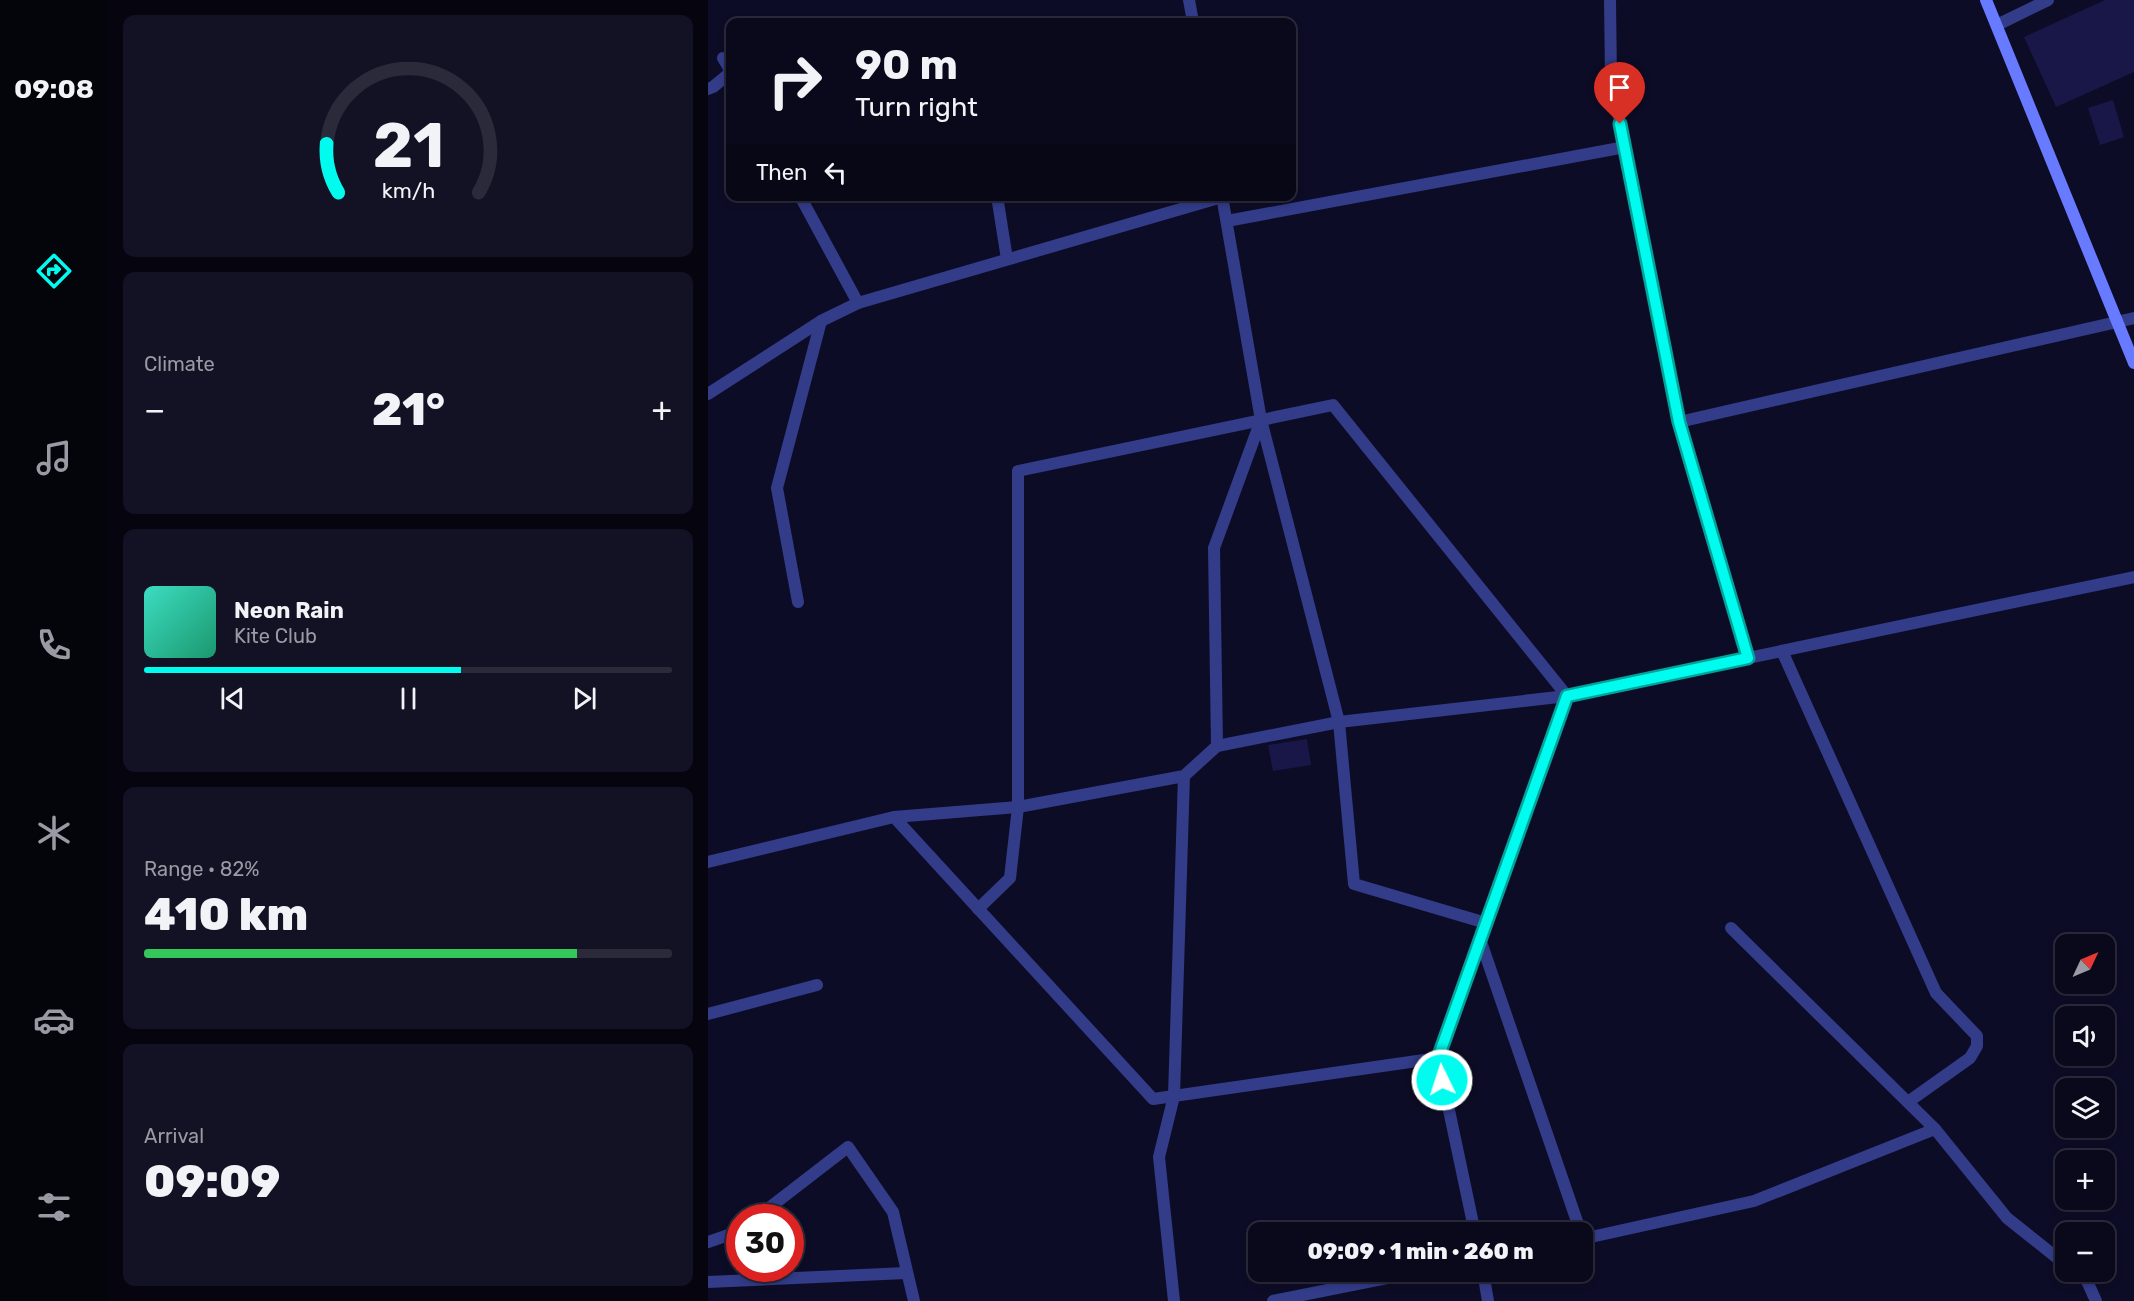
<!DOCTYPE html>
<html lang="en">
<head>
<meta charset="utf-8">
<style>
	:root { --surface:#0a091c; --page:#131225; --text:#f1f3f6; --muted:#999aa3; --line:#2a2a3b; --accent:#00fcef }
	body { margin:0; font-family:Rubik,sans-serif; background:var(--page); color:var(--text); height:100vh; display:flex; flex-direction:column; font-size:22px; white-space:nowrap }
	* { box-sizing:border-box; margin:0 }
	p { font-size:20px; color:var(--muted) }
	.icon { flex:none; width:33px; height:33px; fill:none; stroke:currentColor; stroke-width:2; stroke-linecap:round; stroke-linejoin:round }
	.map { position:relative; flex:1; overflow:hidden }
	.drawer { display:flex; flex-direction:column; gap:15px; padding:15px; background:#06050f; width:600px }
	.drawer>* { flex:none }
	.banner { position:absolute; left:18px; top:18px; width:570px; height:183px; border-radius:12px; box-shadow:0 3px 9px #0003,0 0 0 2px var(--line); background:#0a091c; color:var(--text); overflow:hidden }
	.needle { width:39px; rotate:46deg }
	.buttons { position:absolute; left:1347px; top:934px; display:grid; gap:12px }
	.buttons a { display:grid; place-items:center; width:60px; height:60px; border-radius:12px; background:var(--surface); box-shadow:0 3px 9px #0003,0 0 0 2px var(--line); font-size:30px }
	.speed { position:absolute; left:18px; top:1204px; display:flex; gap:12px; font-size:30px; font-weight:700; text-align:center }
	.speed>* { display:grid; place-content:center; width:78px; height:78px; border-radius:50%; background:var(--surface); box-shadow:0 3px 9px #0003,0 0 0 2px var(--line); line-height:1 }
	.speed .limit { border:9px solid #d22; background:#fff; color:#111 }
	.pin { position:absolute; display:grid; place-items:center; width:51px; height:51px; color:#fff; margin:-62px -26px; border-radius:50% 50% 50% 0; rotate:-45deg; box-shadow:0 0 6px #0007 }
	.pin .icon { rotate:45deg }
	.me { position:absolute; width:66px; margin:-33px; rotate:356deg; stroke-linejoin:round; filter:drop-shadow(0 0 4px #0008) }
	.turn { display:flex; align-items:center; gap:21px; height:126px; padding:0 30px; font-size:27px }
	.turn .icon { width:78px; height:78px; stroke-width:2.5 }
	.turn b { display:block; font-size:42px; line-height:51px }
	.then { display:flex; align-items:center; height:57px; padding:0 30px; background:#0003; gap:12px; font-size:22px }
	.big { font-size:45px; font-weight:800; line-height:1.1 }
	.drawer .tile { flex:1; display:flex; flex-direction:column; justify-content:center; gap:9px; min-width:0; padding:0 21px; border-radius:12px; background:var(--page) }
	.drawer .dial { align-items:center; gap:0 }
	.dial svg { height:156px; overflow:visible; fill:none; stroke:var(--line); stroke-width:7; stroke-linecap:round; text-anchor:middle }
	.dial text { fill:var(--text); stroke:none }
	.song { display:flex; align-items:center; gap:18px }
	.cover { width:72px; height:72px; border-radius:9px; background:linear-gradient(135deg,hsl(170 70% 55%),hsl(160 70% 35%)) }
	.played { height:6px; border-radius:3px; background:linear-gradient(90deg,var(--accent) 60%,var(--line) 60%) }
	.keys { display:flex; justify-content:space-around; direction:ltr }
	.heat { display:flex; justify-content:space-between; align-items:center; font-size:33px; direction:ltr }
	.charge { height:9px; border-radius:4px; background:linear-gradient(90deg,#34c759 82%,var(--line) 0) }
	.trip { position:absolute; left:540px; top:1222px; width:345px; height:60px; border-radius:12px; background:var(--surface); box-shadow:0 3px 9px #0003,0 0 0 2px var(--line); font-weight:800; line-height:60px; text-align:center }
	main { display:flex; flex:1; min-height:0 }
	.dock { display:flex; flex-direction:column; width:108px; justify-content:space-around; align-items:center; background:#04040b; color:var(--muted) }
	.dock .icon { width:42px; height:42px }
	.dock .active { color:var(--accent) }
	.dock b { font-size:27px; color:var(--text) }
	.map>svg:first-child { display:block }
	.building { fill:#191648 }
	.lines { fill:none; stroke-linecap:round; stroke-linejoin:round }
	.minor { stroke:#323c89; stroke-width:12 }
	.secondary { stroke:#687aff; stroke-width:12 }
	.route-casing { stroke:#00a49b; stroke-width:15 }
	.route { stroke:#00fcef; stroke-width:10 }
</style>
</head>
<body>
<main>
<nav class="dock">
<b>09:08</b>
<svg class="icon active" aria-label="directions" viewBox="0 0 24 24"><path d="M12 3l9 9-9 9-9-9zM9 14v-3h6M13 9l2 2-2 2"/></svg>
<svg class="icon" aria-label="music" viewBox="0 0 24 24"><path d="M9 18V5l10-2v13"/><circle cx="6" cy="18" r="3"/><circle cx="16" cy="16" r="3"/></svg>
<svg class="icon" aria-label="phone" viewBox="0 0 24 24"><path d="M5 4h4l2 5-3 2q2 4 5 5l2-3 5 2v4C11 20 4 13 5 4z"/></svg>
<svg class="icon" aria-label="climate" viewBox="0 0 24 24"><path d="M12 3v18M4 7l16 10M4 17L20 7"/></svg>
<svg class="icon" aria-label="car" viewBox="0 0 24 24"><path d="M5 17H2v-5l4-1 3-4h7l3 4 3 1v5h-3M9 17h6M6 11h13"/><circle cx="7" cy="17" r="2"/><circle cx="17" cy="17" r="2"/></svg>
<svg class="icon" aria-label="filters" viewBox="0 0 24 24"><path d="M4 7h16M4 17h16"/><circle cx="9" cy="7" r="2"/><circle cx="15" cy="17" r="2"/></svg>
</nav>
<section class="drawer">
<div class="tile dial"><svg viewBox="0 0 100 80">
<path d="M14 69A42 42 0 1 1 86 69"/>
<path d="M14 69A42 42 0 0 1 8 44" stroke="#00fcef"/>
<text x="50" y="56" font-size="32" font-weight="700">21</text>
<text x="50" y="72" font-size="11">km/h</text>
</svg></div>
<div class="tile"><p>Climate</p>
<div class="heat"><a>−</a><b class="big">21°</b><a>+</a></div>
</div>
<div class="tile">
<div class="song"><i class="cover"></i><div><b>Neon Rain</b><p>Kite Club</p></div></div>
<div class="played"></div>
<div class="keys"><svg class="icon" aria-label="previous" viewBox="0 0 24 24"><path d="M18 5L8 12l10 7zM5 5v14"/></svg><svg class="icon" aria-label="pause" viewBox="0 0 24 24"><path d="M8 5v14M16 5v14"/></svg><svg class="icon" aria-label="next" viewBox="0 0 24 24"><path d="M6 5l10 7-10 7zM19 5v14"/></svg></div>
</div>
<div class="tile"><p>Range · 82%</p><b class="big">410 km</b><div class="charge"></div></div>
<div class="tile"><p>Arrival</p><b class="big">09:09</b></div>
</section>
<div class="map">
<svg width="1426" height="1301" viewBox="0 0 1426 1301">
	<rect width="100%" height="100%" fill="#0d0c26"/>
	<!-- building -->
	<g class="building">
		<polygon points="1397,0 1426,0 1426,72 1348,107 1316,37"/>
		<polygon points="1405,100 1416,137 1392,145 1380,108"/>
		<polygon points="599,739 603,765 565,771 560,745"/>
	</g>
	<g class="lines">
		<!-- minor -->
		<g class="minor">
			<polyline points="481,0 485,22"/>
			<polyline points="902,0 903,77 971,422 1040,658"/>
			<polyline points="1289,25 1340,0"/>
			<polyline points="15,58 22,70"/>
			<polyline points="0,89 5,87 22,73"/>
			<polyline points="92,196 150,303"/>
			<polyline points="289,196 299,259"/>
			<polyline points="514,196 553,420 631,722 646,884 778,923"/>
			<polyline points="519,221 917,147"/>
			<polyline points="0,394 113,321 150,303 514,197"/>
			<polyline points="971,422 1426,318"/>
			<polyline points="90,602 69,488 113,321"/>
			<polyline points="1074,651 1228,993 1269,1036 1269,1046 1262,1058 1200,1102"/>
			<polyline points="509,746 506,548 553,420"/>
			<polyline points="186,817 445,1099 730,1058"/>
			<polyline points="0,862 186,817 310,807 476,776 509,746 631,722 859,696 1426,577"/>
			<polyline points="270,909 302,878 310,807 310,471 625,405 859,696 730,1058 767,1233"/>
			<polyline points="1023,928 1227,1129 1299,1218 1358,1265"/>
			<polyline points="772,939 873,1233"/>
			<polyline points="0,1014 109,985"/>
			<polyline points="48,1218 140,1147 185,1212 206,1301"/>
			<polyline points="874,1239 1046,1201 1227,1129"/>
			<polyline points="0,1242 32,1231"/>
			<polyline points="775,1272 780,1301"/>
			<polyline points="1367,1272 1379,1281 1388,1301"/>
			<polyline points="0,1282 198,1273"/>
			<polyline points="466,1301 451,1157 466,1096 476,776"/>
			<polyline points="565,1301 709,1272"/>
		</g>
		<!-- secondary -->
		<polyline class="secondary" points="1278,0 1426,363"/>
	</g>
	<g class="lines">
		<!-- route casing -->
		<g class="route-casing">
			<polyline id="route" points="734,1080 730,1058 859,696 1040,658 971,422 912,124"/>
		</g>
		<!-- route -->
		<use href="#route" class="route"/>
	</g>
</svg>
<div class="buttons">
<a><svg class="needle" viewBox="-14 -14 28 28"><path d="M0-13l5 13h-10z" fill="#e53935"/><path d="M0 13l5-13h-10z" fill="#999aa3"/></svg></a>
<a><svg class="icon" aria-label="sound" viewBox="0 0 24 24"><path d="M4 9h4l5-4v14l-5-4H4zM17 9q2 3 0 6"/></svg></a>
<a><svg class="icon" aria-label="layers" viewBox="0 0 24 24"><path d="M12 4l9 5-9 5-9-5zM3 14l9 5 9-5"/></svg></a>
<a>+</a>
<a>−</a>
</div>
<div class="speed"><div class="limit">30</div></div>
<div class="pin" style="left:912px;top:124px;background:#d93025"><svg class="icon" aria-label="arrive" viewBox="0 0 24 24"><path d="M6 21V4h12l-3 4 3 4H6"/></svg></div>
<svg class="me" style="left:734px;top:1080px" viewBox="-20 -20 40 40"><circle r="17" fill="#00fcef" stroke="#fff" stroke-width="3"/><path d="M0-11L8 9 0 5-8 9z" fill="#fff"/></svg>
<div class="trip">09:09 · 1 min · 260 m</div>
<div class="banner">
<div class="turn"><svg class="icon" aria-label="right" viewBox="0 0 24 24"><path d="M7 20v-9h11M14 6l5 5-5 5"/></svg><div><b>90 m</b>Turn right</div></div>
<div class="then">Then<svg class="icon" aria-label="left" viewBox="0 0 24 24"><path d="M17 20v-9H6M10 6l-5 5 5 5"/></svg></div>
</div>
</div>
</main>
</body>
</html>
